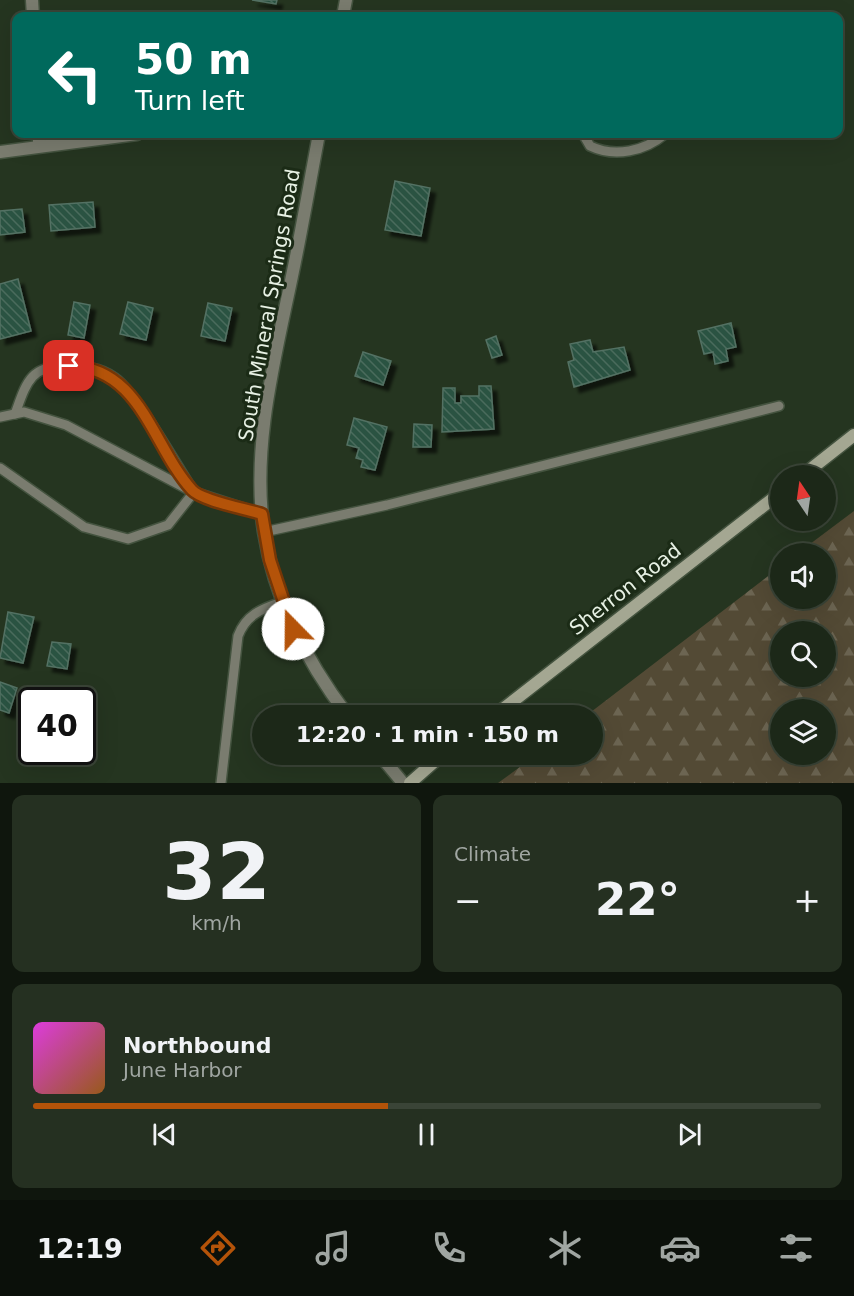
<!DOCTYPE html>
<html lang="en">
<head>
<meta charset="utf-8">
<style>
	:root { --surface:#1c2818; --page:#253021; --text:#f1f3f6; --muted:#a0a6a2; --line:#3a4437; --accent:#b45309 }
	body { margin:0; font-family:"DejaVu Sans",sans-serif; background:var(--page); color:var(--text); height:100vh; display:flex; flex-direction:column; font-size:22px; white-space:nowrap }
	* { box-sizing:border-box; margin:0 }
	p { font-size:20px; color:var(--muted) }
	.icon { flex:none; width:33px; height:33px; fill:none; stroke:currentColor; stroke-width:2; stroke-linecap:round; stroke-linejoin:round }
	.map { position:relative; height:783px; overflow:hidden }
	.panel { display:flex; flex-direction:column; gap:12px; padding:12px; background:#0f160d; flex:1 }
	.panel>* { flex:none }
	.banner { position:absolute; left:12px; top:12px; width:831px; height:126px; border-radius:12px; box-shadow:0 6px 24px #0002,0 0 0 2px var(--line); background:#00695c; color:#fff; overflow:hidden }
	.needle { width:39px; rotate:347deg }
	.controls { position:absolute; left:770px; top:465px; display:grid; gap:12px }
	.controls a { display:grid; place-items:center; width:66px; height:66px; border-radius:50%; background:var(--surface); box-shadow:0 6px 24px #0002,0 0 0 2px var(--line); font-size:30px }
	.speed { position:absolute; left:18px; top:687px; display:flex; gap:12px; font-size:30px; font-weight:700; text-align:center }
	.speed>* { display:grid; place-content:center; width:78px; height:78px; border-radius:50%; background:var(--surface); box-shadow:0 6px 24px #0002,0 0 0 2px var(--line); line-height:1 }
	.speed .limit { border:3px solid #111; border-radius:9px; background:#fff; color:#111 }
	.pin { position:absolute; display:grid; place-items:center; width:51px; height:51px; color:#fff; margin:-26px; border-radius:12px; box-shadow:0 3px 9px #0006 }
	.me { position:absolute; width:66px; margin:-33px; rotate:338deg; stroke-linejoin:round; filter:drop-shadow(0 0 4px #0008) }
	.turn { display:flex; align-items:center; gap:21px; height:126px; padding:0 24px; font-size:27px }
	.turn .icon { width:78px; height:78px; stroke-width:2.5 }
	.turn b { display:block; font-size:42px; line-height:51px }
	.big { font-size:45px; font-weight:700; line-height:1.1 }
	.panel .tile { flex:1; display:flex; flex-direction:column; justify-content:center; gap:9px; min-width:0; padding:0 21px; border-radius:12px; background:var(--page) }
	.panel .dial { align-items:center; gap:0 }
	.dial b { font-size:78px; line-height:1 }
	.song { display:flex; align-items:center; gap:18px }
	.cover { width:72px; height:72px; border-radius:9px; background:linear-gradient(135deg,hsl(300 70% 55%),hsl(30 70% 35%)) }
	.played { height:6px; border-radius:3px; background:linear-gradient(90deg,var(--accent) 45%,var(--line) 45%) }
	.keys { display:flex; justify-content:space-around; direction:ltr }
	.heat { display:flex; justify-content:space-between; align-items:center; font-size:33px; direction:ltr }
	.panel .tiles { flex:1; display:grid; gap:12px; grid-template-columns:1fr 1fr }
	.tile:last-child { grid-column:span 2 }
	.trip { position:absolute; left:252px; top:705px; width:351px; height:60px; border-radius:30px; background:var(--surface); box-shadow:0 6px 24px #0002,0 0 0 2px var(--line); font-weight:700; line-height:60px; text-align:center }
	.tabs { display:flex; height:96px; justify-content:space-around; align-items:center; background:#0b100a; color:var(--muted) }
	.tabs .icon { width:42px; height:42px }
	.tabs .active { color:var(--accent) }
	.tabs b { font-size:27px; color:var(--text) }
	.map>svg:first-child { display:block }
	.forest { fill:url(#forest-firs); fill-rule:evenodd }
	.building { fill:url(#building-back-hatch); stroke:#537163; stroke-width:1.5; filter:url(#shadow) }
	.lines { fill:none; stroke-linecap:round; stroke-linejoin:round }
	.service-casing { stroke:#44533f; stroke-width:12 }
	.minor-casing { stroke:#44533f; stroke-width:15 }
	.tertiary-casing { stroke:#44533f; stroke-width:15 }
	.secondary-casing { stroke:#44533f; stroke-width:15 }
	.service { stroke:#7a7c6f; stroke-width:9 }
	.minor { stroke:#7a7c6f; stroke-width:12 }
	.tertiary { stroke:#7a7c6f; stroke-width:12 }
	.secondary { stroke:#a4a792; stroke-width:12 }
	.route-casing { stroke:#753606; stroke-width:15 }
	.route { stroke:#b45309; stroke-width:10 }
	.labels { text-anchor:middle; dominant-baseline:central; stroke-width:6; stroke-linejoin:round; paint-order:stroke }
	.street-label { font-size:20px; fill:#e7f1e4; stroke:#1b2b16 }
</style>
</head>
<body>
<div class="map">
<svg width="854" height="783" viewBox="0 0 854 783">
	<defs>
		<pattern id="forest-firs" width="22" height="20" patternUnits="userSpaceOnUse" patternTransform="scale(1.5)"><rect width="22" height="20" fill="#534a35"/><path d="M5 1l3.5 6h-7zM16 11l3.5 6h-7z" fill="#6c6552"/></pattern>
		<pattern id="building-back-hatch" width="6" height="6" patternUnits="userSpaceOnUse" patternTransform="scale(1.5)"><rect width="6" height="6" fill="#2b5342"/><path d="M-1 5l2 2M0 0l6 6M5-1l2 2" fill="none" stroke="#4a6c5d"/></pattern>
		<filter id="shadow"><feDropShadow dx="5.5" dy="5.5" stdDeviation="1.5" flood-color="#0009"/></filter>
	</defs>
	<rect width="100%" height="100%" fill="#253520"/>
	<!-- forest -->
	<path class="forest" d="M 854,511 L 854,783 L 498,783 L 536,755 L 592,754 L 592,716 L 587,715 L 780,567 L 780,598 L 825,598 L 825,554 L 798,553 ZM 780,632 L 825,632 L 825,676 L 780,676 ZM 780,710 L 825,710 L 825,754 L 780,754 Z"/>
	<!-- building -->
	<g class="building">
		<polygon points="252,0 277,0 276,4"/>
		<polygon points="395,181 430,188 421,236 385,230"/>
		<polygon points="93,202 95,227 51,231 49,205"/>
		<polygon points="22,209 25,232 0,235 0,211"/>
		<polygon points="18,279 31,331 0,339 0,284"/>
		<polygon points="74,302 90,305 84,338 68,335"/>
		<polygon points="128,302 153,308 146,340 120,334"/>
		<polygon points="208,303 232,308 225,341 201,336"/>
		<polygon points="731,323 736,347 726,349 728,361 715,364 713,352 704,354 698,331"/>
		<polygon points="496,336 502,355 492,358 486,340"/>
		<polygon points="590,340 593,352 624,347 630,370 574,387 568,362 574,360 570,344"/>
		<polygon points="363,352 391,361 383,385 355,376"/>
		<polygon points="479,386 491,386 494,429 442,432 443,388 455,388 455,403 461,403 461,396 479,396"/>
		<polygon points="354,418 387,427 375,470 361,467 363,460 356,458 359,448 347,445"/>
		<polygon points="414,424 432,425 431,447 413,447"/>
		<polygon points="8,612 34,617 23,663 0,658"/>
		<polygon points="52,642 71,644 67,669 47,666"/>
		<polygon points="0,682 17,688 9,713 0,710"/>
	</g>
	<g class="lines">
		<!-- service casing -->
		<g class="service-casing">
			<g id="service">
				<path d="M 583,134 L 590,146 C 615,158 645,151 665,134"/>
				<path d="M 15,414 C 26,384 30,365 66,366 C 83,366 100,367 115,378 C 137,394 176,465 194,492"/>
				<polyline points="0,417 24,412 66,425 191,491"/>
				<polyline points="0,468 84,527 128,539 168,525 194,492 262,514"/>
				<polyline points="264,532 387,505 779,406"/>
				<path d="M 221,783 L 238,636 C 246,615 261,609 282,602"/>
			</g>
		</g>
		<!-- minor casing -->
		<g class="minor-casing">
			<g id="minor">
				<polyline points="32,0 33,16"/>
				<polyline points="39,134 39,146"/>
				<polyline points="0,152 137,134"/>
			</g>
		</g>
		<!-- tertiary casing -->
		<g class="tertiary-casing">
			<g id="tertiary">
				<polyline points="343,16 346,0"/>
				<path d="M 319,134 C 310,181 302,229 292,276 C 275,358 251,448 264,532 C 275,601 306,661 348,716"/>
				<polyline points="379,754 403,783"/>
			</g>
		</g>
		<!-- secondary casing -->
		<g class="secondary-casing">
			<g id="secondary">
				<polyline points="802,476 854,435"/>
				<polyline points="494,716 780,493"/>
				<polyline points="410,783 443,754"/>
			</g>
		</g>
		<!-- service -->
		<use href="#service" class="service"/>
		<!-- minor -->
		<use href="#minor" class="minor"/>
		<!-- tertiary -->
		<use href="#tertiary" class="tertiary"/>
		<!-- secondary -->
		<use href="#secondary" class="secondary"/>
	</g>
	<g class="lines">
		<!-- route casing -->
		<g class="route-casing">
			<path id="route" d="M 69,366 C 141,367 152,446 192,490 C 202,501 247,509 262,514 L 270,560 L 293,629"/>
		</g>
		<!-- route -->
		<use href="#route" class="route"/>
	</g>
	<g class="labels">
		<!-- street labels -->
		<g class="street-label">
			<text transform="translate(269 305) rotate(-80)">South Mineral Springs Road</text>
			<text transform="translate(625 589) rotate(-38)">Sherron Road</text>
		</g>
	</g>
</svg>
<div class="controls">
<a><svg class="needle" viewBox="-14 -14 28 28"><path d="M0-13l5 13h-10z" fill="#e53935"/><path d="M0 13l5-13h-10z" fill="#a0a6a2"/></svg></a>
<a><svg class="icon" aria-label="sound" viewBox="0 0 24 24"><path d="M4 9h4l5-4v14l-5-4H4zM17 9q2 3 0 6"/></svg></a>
<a><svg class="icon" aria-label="search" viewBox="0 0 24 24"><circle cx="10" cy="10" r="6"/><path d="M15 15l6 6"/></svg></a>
<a><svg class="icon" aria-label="layers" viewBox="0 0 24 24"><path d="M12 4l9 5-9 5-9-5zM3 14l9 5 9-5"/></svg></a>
</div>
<div class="speed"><div class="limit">40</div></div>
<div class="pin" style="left:69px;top:366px;background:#d93025"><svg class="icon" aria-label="arrive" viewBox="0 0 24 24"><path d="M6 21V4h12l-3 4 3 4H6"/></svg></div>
<svg class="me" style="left:293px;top:629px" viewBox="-20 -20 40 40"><circle r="19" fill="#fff"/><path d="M0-13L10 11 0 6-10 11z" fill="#b45309"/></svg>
<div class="trip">12:20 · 1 min · 150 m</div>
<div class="banner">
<div class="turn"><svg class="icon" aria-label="left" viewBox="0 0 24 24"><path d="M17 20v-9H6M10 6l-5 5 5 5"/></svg><div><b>50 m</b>Turn left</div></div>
</div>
</div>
<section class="panel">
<div class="tiles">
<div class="tile dial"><b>32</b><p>km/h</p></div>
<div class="tile"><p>Climate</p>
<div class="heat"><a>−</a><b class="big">22°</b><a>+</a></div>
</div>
<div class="tile">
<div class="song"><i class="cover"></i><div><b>Northbound</b><p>June Harbor</p></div></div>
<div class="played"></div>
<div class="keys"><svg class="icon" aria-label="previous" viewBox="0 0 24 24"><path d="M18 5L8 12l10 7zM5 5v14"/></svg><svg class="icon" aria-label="pause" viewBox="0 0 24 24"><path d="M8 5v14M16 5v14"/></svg><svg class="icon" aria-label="next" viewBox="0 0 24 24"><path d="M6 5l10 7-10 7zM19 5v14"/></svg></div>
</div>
</div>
</section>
<nav class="tabs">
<b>12:19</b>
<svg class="icon active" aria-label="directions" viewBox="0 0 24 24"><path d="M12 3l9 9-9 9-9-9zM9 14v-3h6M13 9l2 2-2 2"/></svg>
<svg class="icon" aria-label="music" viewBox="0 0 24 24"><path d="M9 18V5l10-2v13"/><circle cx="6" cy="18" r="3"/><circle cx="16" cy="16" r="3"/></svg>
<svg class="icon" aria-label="phone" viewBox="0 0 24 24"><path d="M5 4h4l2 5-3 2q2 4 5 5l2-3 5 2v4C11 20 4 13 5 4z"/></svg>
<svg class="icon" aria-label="climate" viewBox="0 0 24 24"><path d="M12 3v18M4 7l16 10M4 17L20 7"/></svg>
<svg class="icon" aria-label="car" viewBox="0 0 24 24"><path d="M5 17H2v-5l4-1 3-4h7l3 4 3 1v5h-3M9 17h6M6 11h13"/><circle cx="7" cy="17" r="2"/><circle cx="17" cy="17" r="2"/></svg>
<svg class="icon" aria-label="filters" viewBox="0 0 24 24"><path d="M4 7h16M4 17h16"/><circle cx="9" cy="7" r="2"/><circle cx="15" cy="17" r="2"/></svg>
</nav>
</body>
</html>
